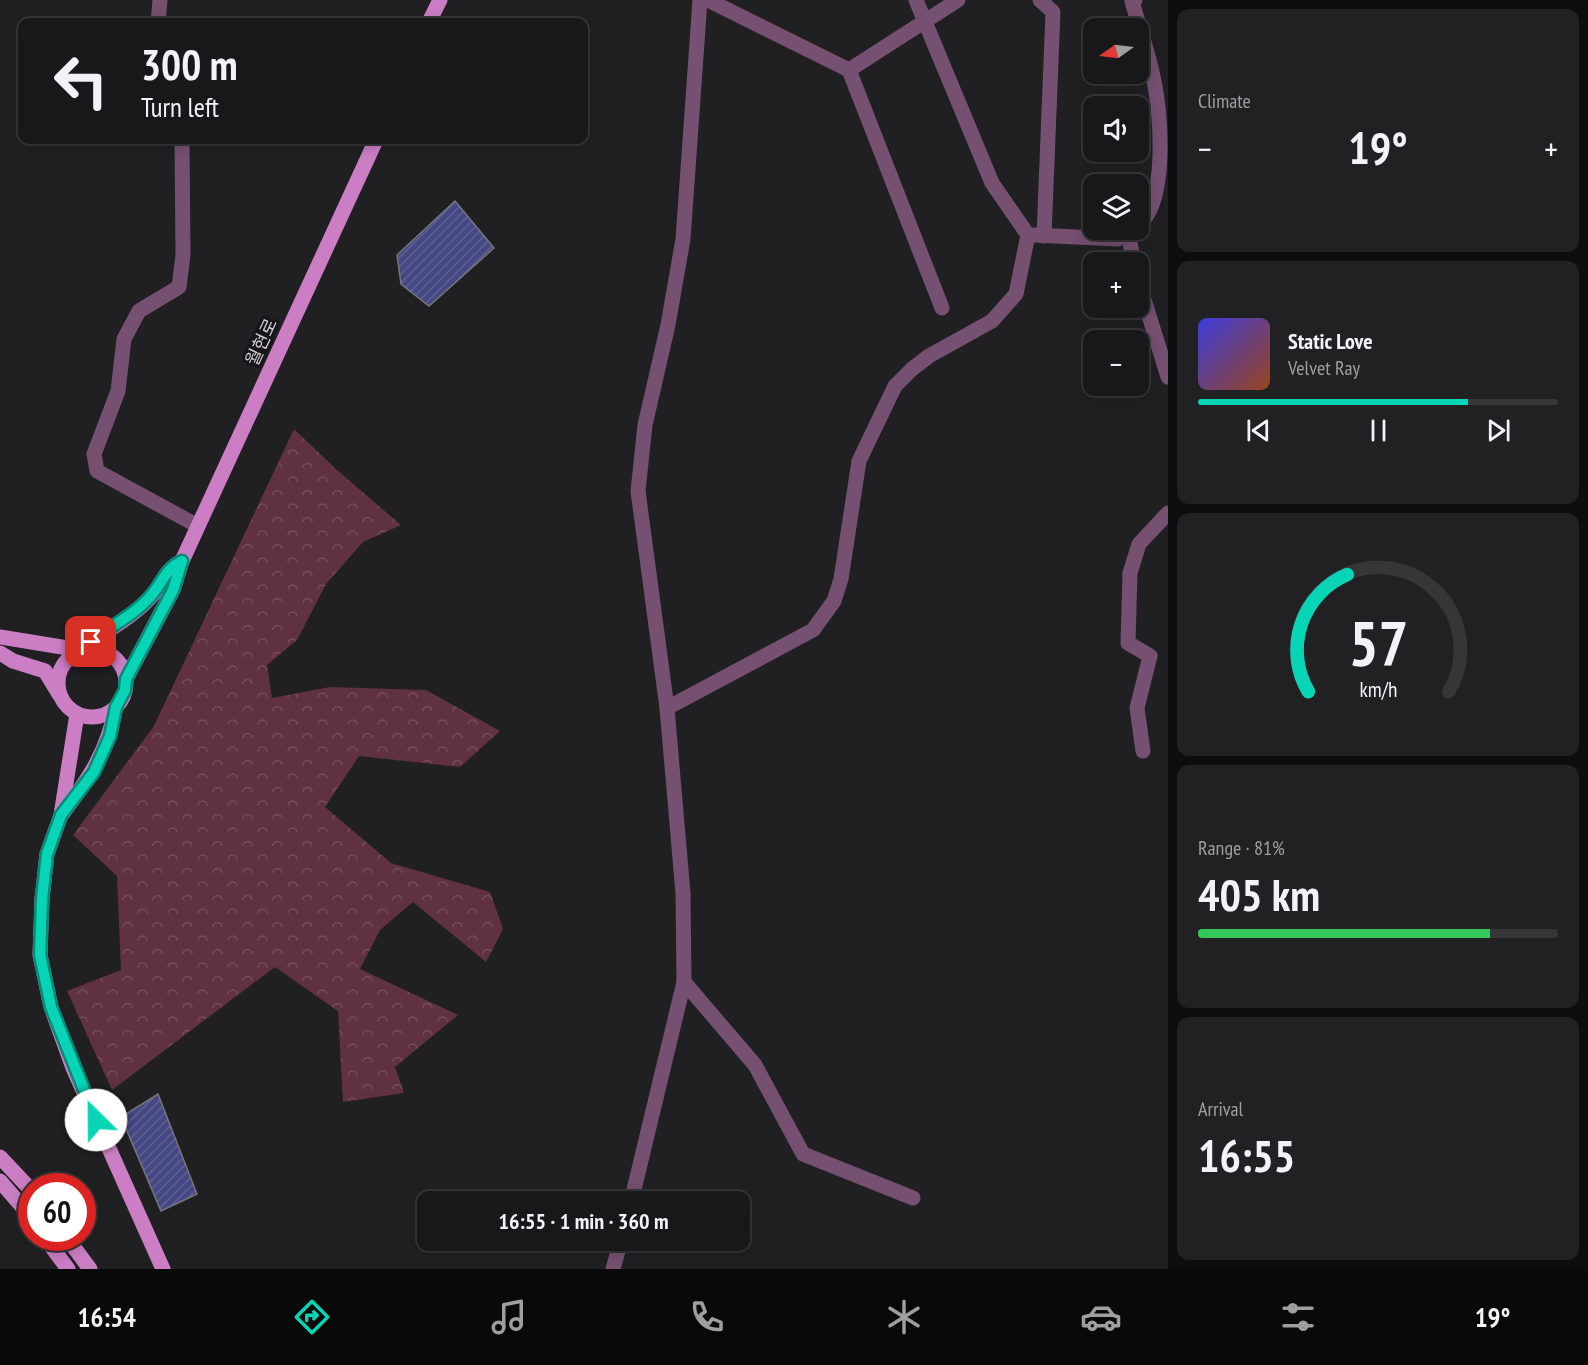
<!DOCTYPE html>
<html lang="en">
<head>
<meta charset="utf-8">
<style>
	:root { --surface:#18171a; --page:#212023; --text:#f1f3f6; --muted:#9f9fa2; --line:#363639; --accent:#07d5b6 }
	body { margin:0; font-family:"PT Sans Narrow","Noto Sans KR",sans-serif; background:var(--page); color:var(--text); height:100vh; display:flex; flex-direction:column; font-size:22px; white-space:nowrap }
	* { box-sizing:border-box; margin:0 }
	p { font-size:20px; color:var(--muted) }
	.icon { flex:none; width:33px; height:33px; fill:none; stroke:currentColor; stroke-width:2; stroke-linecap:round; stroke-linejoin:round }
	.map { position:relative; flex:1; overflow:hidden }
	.side { display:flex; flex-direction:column; gap:9px; padding:9px; background:#0d0d0e; width:420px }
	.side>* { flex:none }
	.hud { position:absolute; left:18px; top:18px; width:570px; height:126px; border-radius:12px; box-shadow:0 3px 15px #0003,0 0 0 2px var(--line); background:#18171a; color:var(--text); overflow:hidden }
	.needle { width:39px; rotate:256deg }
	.tools { position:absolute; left:1083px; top:18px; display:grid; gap:12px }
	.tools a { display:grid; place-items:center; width:66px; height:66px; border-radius:12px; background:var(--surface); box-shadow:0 3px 15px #0003,0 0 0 2px var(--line); font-size:30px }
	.speed { position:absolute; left:18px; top:1173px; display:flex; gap:12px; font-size:30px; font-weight:700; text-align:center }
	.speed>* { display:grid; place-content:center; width:78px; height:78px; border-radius:50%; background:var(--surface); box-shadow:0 3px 15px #0003,0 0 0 2px var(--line); line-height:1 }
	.speed .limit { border:9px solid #d22; background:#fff; color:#111 }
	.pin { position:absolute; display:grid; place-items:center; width:51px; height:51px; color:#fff; margin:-26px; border-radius:12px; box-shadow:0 3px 9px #0006 }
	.me { position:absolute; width:66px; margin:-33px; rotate:337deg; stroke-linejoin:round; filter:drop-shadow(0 0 4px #0008) }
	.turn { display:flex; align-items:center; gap:21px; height:126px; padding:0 24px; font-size:27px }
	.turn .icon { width:78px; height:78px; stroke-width:2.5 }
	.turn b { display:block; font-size:42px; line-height:51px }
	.big { font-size:45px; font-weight:600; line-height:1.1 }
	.side .card { flex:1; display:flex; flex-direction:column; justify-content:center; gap:9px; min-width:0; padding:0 21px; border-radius:12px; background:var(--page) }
	.side .dial { align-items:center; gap:0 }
	.dial svg { height:156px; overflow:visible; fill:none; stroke:var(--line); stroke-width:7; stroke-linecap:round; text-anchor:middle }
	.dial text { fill:var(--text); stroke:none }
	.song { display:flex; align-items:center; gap:18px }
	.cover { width:72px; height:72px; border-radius:9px; background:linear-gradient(135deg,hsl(240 70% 55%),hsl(20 70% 35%)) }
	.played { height:6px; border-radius:3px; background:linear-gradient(90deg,var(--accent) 75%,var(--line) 75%) }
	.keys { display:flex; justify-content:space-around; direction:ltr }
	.heat { display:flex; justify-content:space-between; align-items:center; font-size:33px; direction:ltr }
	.charge { height:9px; border-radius:4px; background:linear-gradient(90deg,#34c759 81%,var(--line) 0) }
	.trip { position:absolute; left:417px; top:1191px; width:333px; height:60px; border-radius:12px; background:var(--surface); box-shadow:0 3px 15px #0003,0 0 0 2px var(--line); font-weight:600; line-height:60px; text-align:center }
	.menu { display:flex; height:96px; justify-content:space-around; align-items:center; background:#0a090a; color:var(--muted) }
	.menu .icon { width:42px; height:42px }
	.menu .active { color:var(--accent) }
	.menu b { font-size:27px; color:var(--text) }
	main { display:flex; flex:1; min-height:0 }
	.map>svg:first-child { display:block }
	.forest { fill:url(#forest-crowns) }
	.building { fill:url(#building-hatch); stroke:#76767b; stroke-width:1.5 }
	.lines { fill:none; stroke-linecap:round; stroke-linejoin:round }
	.minor { stroke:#755071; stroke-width:15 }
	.primary { stroke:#cc7ec5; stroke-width:15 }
	.route-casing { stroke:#058a76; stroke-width:15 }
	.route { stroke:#07d5b6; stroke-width:10 }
	.labels { text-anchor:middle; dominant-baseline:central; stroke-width:6; stroke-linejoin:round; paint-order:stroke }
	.street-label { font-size:18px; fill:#d1d0d3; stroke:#171519 }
</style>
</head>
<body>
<main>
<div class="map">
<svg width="1168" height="1269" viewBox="0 0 1168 1269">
	<defs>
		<pattern id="forest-crowns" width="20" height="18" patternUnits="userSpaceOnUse" patternTransform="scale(1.5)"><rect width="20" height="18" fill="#5f3143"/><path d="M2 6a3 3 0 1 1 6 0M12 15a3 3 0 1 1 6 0" fill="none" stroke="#754e5d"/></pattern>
		<pattern id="building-hatch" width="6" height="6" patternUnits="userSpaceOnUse" patternTransform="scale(1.5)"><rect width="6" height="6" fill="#454883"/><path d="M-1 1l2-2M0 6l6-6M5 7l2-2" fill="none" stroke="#5f6194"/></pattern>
	</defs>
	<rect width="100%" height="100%" fill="#201f22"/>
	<!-- forest -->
	<polygon class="forest" points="294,429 337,470 401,525 363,542 326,584 297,640 267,665 272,698 330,687 426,690 500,731 460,767 359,756 325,807 391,863 490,892 503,929 486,962 413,902 380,930 360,969 458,1015 395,1067 404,1093 343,1102 338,1011 275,967 112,1090 67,991 121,970 117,876 73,835 154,726"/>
	<!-- building -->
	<g class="building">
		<polygon points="455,201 494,248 429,306 401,284 397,255"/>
		<polygon points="158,1094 197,1194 161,1211 121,1117"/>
	</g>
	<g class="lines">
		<!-- minor -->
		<g class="minor">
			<polyline points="708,0 849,70 958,0"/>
			<polyline points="1040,0 1053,12 1044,236"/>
			<path d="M 1135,0 L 1132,1 C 1139,27 1149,54 1154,81 C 1161,114 1168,204 1138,225"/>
			<polyline points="158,22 160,0"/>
			<polyline points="849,70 942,308"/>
			<polyline points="182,140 183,255 179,287 139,311 124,339 118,391 94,454 97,471 198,526"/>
			<polyline points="1128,233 1134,262"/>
			<polyline points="1034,235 1118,239 1132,230"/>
			<polyline points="1138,280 1168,377"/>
			<polyline points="667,708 813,630 834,601 841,579 859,461 895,386 912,369 929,356 992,321 1016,294 1028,235 992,183 916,0"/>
			<polyline points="1143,751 1137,708 1150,656 1128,643 1130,573 1139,544 1168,513"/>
			<polyline points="684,982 755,1065 803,1154 913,1198"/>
			<polyline points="631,1202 684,982 683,893 667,708 638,491 645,425 668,325 683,239 700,0"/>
			<polyline points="613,1269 621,1240"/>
		</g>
		<!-- primary -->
		<g class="primary">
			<polyline points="429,22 440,0"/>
			<path d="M 0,637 L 80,650 C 105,631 135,617 155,592 C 164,579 167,568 182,561"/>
			<circle cx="92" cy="683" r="34"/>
			<polyline points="0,653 13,661 45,671 59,694"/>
			<polyline points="126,679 173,590 182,561 376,140"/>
			<polyline points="77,714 61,815 47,854 42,899 40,955 51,1007 73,1068 163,1269"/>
			<path d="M 63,813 C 90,777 107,752 116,707"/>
			<polyline points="0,1157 32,1191"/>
			<polyline points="0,1181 32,1218"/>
			<polyline points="45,1238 68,1269"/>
			<polyline points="67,1238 90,1269"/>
		</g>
	</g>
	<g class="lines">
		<!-- route casing -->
		<g class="route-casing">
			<path id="route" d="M 91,642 C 113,624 137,614 154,592 C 164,579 167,568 182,561 L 173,590 L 126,679 L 125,690 L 116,707 L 110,736 L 94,772 L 61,815 L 47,854 L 42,899 L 40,955 L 51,1007 L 96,1120"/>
		</g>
		<!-- route -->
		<use href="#route" class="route"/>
	</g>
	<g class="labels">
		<!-- street labels -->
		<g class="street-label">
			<text transform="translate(261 342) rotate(-65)">월현로</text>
		</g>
	</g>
</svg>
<div class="tools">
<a><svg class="needle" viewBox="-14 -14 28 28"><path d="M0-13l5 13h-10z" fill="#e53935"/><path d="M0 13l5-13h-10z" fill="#9f9fa2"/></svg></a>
<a><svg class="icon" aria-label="sound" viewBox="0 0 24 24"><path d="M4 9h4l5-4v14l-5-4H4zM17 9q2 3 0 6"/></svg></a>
<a><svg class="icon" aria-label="layers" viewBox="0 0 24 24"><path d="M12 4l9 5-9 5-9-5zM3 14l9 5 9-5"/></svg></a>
<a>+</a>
<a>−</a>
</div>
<div class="speed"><div class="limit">60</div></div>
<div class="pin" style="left:91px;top:642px;background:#d93025"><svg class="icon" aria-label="arrive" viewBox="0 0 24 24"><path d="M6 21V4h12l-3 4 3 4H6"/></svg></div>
<svg class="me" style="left:96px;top:1120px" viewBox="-20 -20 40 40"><circle r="19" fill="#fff"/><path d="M0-13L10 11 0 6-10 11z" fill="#07d5b6"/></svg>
<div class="trip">16:55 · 1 min · 360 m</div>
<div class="hud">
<div class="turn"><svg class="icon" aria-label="left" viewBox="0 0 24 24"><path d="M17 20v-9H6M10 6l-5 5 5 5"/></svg><div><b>300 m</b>Turn left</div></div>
</div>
</div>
<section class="side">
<div class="card"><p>Climate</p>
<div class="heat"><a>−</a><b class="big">19°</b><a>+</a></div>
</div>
<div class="card">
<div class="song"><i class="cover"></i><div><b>Static Love</b><p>Velvet Ray</p></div></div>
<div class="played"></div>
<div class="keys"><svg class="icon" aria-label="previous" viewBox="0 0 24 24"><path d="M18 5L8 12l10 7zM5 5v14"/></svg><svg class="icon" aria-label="pause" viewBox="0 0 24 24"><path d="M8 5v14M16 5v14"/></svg><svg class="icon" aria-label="next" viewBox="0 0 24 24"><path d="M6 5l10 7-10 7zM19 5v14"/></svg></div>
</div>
<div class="card dial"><svg viewBox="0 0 100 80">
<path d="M14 69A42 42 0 1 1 86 69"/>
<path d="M14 69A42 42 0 0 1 34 9" stroke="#07d5b6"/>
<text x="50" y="56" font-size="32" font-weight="700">57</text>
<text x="50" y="72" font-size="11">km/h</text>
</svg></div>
<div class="card"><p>Range · 81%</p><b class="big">405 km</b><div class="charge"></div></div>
<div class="card"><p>Arrival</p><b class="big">16:55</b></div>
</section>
</main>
<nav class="menu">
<b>16:54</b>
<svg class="icon active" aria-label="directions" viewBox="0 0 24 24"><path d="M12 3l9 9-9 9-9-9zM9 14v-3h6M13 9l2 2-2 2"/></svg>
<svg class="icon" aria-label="music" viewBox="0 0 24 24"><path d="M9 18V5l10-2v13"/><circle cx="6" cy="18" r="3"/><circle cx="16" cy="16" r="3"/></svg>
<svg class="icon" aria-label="phone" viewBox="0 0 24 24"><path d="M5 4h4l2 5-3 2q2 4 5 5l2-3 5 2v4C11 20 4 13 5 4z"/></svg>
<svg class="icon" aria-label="climate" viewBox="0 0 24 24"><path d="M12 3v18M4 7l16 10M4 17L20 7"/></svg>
<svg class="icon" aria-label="car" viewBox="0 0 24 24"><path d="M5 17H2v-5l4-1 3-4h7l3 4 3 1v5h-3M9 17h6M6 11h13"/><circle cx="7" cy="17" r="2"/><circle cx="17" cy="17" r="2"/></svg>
<svg class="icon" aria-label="filters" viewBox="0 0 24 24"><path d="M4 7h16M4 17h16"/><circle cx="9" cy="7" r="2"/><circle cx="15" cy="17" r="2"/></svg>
<b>19°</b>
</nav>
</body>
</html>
